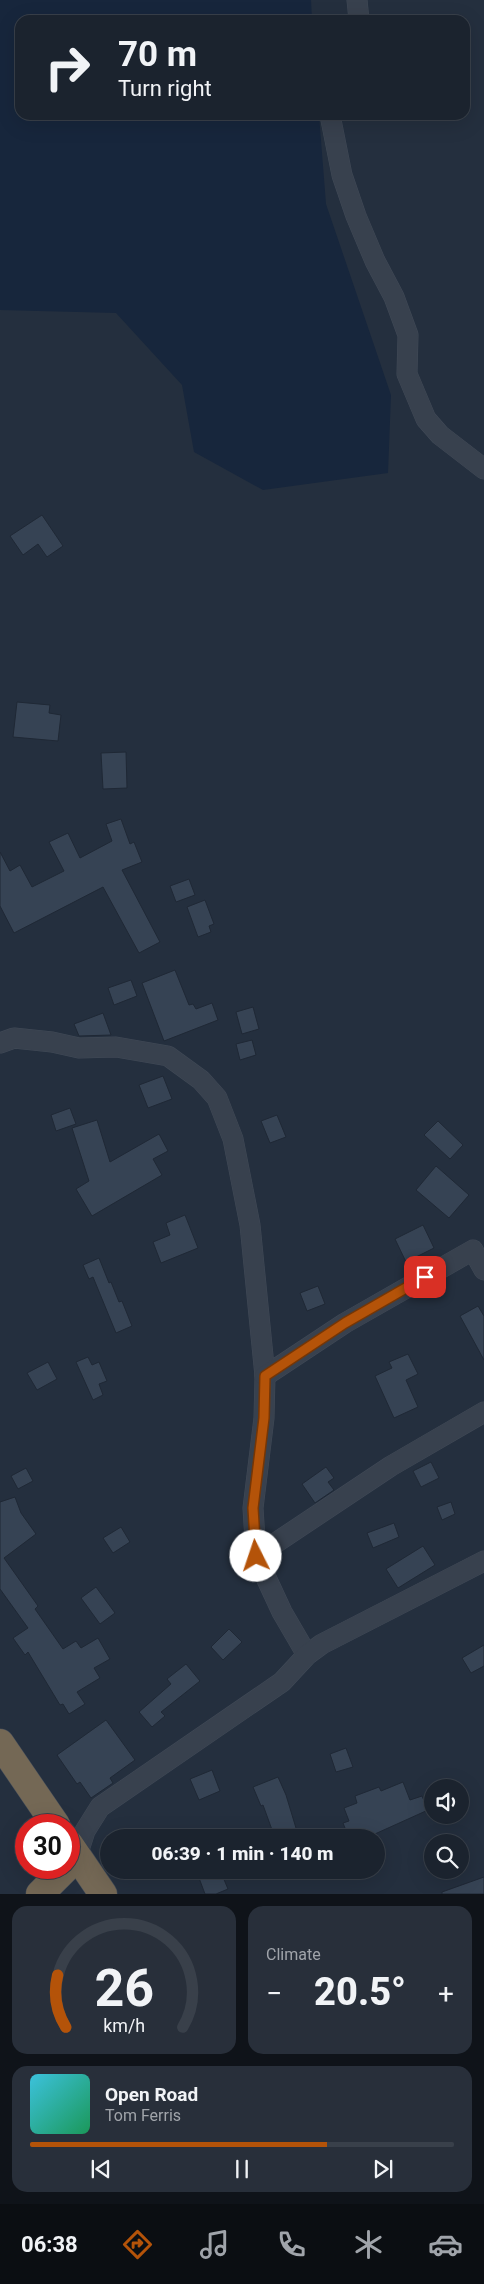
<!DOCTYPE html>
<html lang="en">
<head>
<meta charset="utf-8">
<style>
	:root { --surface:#1b232e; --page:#282f3a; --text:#f1f3f6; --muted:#a0a4aa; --line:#39404a; --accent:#b45309 }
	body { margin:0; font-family:Roboto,sans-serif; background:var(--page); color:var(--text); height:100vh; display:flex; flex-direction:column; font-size:19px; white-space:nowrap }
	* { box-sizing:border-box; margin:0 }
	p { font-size:16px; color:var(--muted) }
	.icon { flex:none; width:28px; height:28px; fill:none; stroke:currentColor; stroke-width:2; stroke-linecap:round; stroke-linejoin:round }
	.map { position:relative; height:1894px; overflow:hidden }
	.sheet { display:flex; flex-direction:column; gap:12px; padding:12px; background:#0f1319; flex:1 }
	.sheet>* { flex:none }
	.hud { position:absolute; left:15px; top:15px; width:455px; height:105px; border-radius:15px; box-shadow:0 5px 20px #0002,0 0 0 1px var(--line); background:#1b232e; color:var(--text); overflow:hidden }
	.fabs { position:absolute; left:424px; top:1779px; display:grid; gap:10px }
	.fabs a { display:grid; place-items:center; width:45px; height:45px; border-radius:50%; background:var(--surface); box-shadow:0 5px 20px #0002,0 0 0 1px var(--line); font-size:25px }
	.speed { position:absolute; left:15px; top:1814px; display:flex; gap:10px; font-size:25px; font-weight:700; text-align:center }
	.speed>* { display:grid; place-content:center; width:65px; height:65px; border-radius:50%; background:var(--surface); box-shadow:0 5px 20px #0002,0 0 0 1px var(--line); line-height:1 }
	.speed .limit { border:8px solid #d22; background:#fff; color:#111 }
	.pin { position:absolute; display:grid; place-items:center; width:42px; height:42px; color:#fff; margin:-21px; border-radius:10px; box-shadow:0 2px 8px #0006 }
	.me { position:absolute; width:55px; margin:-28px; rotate:356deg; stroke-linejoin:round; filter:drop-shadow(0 0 4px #0008) }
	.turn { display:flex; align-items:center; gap:18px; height:105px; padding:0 20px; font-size:22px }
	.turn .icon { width:65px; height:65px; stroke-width:2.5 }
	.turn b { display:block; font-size:35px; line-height:42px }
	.big { font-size:38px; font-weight:800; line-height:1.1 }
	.sheet .card { flex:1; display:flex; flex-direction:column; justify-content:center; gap:8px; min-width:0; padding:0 18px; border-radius:15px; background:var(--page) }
	.sheet .dial { align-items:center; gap:0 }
	.dial svg { height:130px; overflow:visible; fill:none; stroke:var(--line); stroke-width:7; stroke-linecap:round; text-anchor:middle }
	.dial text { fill:var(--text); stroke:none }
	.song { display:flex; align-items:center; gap:15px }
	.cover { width:60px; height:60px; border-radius:8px; background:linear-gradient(135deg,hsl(190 70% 55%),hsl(150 70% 35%)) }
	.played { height:5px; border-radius:2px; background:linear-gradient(90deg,var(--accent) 70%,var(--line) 70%) }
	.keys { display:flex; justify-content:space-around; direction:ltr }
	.heat { display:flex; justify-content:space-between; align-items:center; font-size:28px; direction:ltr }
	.sheet .tiles { flex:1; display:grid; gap:12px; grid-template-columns:1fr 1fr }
	.card:last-child { grid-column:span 2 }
	.trip { position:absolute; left:100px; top:1829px; width:285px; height:50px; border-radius:25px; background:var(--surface); box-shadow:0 5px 20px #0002,0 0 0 1px var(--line); font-weight:800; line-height:50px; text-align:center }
	.tabs { display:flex; height:80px; justify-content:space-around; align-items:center; background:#0b0e12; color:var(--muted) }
	.tabs .icon { width:35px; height:35px }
	.tabs .active { color:var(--accent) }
	.tabs b { font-size:22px; color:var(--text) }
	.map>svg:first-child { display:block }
	.water { fill:#17263c }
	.building { fill:#364354; stroke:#1f2835 }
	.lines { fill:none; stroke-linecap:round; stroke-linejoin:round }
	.street-casing { stroke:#414a57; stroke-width:21 }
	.highway-casing { stroke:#434c59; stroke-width:29 }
	.street { stroke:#38414e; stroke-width:20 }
	.highway { stroke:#746855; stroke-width:28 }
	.route-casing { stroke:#753606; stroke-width:12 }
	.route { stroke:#b45309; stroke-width:9 }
</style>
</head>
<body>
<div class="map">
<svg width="484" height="1894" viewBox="0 0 484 1894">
	<rect width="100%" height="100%" fill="#242f3e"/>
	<!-- water -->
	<polygon class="water" points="0,0 311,0 312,20 20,20 20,115 319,115 326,204 391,395 388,473 263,490 194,452 182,385 116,313 0,310"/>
	<!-- building -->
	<g class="building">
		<polygon points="42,515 63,546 47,557 38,544 23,555 10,536"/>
		<polygon points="17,702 50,705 49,713 61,715 58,741 13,737"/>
		<polygon points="126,752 127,788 103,789 101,753"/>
		<polygon points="121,819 130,844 134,842 142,862 122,870 160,942 139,953 103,887 14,933 0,906 0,852 10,871 20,865 32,887 64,871 49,842 68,833 80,858 112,841 106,824"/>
		<polygon points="189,879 195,895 176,902 170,886"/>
		<polygon points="205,900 214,924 209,926 211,932 198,937 187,907"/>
		<polygon points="175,970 189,1005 193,1004 196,1009 212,1003 218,1020 164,1041 142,983"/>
		<polygon points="131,980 137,996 114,1005 108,988"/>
		<polygon points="253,1007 259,1029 242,1034 236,1012"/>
		<polygon points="103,1013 111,1035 79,1036 74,1024"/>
		<polygon points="252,1040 256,1055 240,1060 236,1044"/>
		<polygon points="163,1076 172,1099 148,1108 139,1085"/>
		<polygon points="70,1108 76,1124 56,1131 51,1115"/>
		<polygon points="277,1115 286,1137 270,1143 261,1121"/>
		<polygon points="97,1120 110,1162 159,1134 168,1151 153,1159 162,1175 92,1216 76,1189 89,1181 72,1128"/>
		<polygon points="438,1121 463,1145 450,1159 424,1135"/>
		<polygon points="436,1166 469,1195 449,1218 416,1190"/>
		<polygon points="185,1215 198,1248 161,1263 153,1242 170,1235 166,1223"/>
		<polygon points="423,1225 434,1248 406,1262 395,1239"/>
		<polygon points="99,1258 109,1283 111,1282 119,1302 122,1301 132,1326 116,1333 93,1277 89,1279 83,1265"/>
		<polygon points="318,1286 325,1304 307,1311 300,1293"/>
		<polygon points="478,1306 484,1316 484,1360 460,1316"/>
		<polygon points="408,1354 418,1374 406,1380 418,1407 394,1418 375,1376 392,1368 389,1362"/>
		<polygon points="88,1357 92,1365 99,1362 107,1381 99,1384 103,1395 93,1400 76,1362"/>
		<polygon points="48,1362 57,1379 37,1390 27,1373"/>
		<polygon points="431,1462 439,1478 421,1487 413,1471"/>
		<polygon points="326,1467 334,1478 328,1482 334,1490 315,1503 302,1484"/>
		<polygon points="26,1468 33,1481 18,1489 11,1476"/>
		<polygon points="15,1497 21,1513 36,1534 4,1558 38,1606 35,1609 63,1649 76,1641 81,1648 98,1638 110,1659 94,1668 100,1678 77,1692 85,1704 69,1714 63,1704 60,1705 28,1652 25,1655 13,1638 28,1628 0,1589 0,1502"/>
		<polygon points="451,1502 455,1514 442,1520 437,1507"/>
		<polygon points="394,1523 399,1537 373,1548 367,1533"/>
		<polygon points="121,1527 130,1542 113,1553 103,1538"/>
		<polygon points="423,1546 435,1565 398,1588 386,1569"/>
		<polygon points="96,1587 115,1613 100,1624 81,1598"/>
		<polygon points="229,1629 242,1642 223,1660 211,1647"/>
		<polygon points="484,1645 484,1666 471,1673 462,1658"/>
		<polygon points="186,1664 200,1681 161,1712 165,1716 152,1727 139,1712 171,1684 167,1679"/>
		<polygon points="106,1720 135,1760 110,1778 113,1783 91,1798 80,1782 77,1784 57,1755"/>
		<polygon points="346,1748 353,1767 336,1772 330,1754"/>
		<polygon points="212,1770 220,1791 199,1800 190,1779"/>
		<polygon points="278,1777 286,1795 299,1838 275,1838 263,1805 261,1806 253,1787"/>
		<polygon points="403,1782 410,1800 422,1796 428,1810 366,1838 349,1838 343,1823 349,1821 344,1808 357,1803 355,1796 379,1787 381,1791"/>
		<polygon points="196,1870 220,1870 228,1889 216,1894 205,1894"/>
		<polygon points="484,1877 484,1894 442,1894 442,1892"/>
	</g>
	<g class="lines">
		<!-- street casing -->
		<g class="street-casing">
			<g id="street">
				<polyline points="357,0 359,20"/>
				<polyline points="330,115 342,175 356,216 375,261 394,297 408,335 407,374 426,419 440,435 484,469"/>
				<polyline points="0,1043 14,1038 52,1042 79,1048 116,1047 168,1056 201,1080 217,1098 233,1139 250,1225 265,1376 264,1418 253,1508 256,1556 282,1612 307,1655"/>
				<polyline points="265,1376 345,1323 473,1250 484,1270"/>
				<polyline points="256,1556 391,1466 484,1412"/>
				<polyline points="77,1856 85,1831 100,1807 282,1682 307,1655 322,1644 484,1561"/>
			</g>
		</g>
		<!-- highway casing -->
		<g class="highway-casing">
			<g id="highway">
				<polyline points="0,1743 56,1825"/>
				<polyline points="69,1844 103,1894"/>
				<polyline points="40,1894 66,1868"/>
			</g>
		</g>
		<!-- street -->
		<use href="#street" class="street"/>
		<!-- highway -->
		<use href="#highway" class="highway"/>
	</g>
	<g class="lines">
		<!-- route casing -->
		<g class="route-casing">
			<polyline id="route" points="256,1556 253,1508 264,1418 265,1376 345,1323 425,1277"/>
		</g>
		<!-- route -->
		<use href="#route" class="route"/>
	</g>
</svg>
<div class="fabs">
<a><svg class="icon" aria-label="sound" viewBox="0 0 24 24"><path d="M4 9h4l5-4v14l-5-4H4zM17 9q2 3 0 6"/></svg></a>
<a><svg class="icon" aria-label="search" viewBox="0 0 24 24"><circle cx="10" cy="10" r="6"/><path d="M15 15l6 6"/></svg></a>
</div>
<div class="speed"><div class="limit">30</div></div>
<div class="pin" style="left:425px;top:1277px;background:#d93025"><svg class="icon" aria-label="arrive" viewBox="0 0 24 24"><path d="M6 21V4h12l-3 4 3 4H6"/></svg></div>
<svg class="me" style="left:256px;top:1556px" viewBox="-20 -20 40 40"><circle r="19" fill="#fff"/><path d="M0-13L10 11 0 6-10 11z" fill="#b45309"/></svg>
<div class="trip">06:39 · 1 min · 140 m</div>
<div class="hud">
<div class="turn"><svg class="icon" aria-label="right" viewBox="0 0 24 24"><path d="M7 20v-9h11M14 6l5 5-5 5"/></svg><div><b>70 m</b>Turn right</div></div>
</div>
</div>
<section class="sheet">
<div class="tiles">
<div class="card dial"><svg viewBox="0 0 100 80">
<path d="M14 69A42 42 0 1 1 86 69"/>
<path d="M14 69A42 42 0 0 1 9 37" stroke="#b45309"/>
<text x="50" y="56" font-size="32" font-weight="700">26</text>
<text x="50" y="72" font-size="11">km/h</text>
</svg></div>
<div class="card"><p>Climate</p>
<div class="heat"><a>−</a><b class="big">20.5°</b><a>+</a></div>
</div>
<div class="card">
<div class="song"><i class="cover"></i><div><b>Open Road</b><p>Tom Ferris</p></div></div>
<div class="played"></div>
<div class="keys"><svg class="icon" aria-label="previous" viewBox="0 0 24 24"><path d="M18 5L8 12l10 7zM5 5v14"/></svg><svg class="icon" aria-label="pause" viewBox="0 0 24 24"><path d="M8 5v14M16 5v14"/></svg><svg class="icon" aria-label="next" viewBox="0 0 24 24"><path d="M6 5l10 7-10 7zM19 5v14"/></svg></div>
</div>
</div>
</section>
<nav class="tabs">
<b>06:38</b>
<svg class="icon active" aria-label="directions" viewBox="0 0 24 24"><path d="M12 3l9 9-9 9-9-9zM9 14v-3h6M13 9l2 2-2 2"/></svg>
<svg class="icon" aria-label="music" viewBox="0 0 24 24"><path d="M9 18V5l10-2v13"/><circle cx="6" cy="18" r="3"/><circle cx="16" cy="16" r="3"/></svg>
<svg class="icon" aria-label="phone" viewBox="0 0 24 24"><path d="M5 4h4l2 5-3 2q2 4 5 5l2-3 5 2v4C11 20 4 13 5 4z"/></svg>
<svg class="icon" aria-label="climate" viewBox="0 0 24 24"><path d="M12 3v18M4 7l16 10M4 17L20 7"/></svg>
<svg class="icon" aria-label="car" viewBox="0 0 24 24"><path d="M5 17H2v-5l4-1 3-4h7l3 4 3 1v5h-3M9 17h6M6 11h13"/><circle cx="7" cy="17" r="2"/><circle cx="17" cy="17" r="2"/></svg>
</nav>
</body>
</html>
